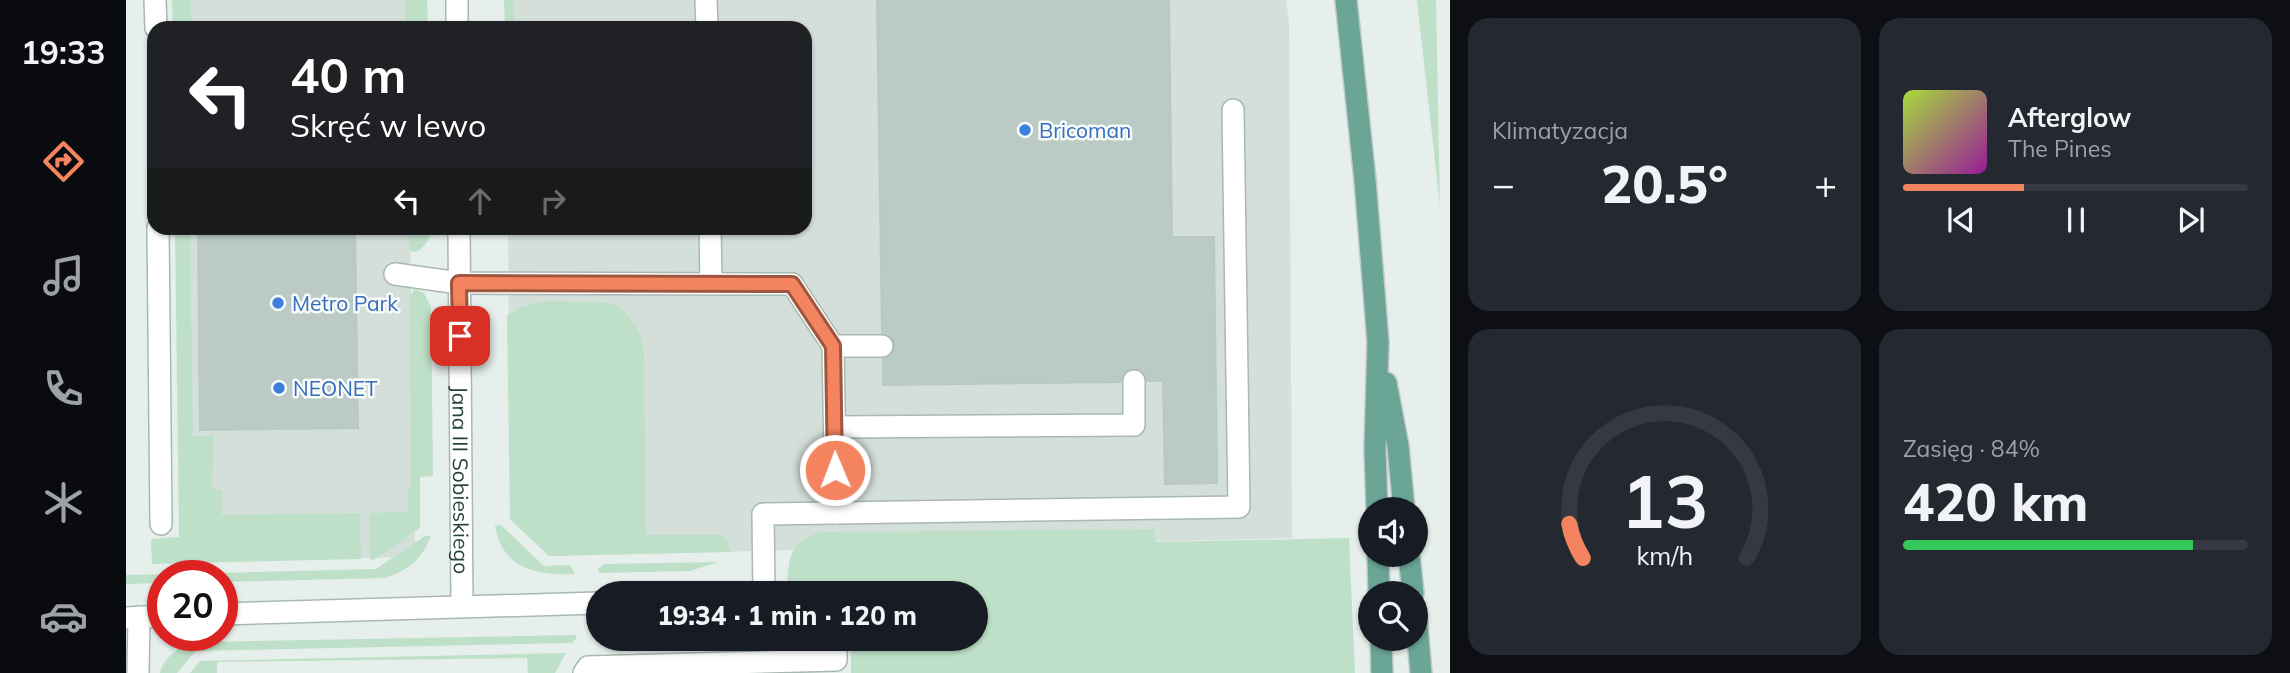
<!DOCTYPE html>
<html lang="pl">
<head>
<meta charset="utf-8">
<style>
	:root { --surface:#171b24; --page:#242831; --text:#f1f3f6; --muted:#9ea1a6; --line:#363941; --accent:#f4845f }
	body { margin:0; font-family:Mulish,sans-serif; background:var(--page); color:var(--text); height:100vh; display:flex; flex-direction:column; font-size:26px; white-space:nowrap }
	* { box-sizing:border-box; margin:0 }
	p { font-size:23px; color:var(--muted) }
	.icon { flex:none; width:38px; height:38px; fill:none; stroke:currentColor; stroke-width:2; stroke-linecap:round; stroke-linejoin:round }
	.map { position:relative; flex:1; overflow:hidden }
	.sheet { display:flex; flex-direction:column; gap:18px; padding:18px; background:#0d0f14; width:840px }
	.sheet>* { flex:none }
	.guide { position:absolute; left:21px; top:21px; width:665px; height:214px; border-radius:21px; box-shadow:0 2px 5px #0004; background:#202124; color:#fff; overflow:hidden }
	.tools { position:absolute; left:1232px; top:497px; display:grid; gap:14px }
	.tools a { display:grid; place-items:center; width:70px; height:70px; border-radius:50%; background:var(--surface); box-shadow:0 2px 5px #0004; font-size:35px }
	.speed { position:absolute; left:21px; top:560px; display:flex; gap:14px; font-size:35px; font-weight:700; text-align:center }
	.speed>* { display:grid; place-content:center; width:91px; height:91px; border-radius:50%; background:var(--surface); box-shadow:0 2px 5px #0004; line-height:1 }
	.speed .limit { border:10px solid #d22; background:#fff; color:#111 }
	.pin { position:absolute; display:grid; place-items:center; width:60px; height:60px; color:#fff; margin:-30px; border-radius:14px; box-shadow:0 4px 10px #0006 }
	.me { position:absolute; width:77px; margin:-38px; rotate:359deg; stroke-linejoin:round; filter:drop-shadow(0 0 5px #0008) }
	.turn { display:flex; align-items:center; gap:24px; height:147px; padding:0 28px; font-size:32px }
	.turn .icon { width:91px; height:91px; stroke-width:2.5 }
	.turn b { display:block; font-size:49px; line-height:60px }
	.lanes { display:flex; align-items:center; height:66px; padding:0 28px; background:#0003; justify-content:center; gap:35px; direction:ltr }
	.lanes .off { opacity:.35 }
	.big { font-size:52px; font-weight:800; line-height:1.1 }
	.sheet .card { flex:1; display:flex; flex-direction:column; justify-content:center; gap:10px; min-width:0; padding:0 24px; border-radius:21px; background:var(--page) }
	.sheet .dial { align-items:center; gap:0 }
	.dial svg { height:182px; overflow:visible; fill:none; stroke:var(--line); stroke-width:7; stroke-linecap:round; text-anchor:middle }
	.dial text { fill:var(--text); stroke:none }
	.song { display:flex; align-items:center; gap:21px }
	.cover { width:84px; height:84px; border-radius:10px; background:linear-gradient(135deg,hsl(80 70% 55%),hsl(300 70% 35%)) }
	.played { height:7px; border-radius:4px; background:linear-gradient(90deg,var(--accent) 35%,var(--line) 35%) }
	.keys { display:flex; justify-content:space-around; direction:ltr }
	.heat { display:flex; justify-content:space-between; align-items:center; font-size:38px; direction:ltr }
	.charge { height:10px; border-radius:5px; background:linear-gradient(90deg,#34c759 84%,var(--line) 0) }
	.sheet .tiles { flex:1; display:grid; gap:18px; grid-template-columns:repeat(2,1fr) }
	.trip { position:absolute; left:460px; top:581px; width:402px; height:70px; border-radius:35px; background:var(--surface); box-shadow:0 2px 5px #0004; font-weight:800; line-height:70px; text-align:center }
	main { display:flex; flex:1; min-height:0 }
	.tab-bar { display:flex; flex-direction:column; width:126px; justify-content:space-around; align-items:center; background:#090b0e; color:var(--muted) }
	.tab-bar .icon { width:49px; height:49px }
	.tab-bar .selected { color:var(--accent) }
	.tab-bar b { font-size:32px; color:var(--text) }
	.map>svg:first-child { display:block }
	.built { fill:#d4dfda }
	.green { fill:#bfe0c8 }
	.building { fill:#bbcac4; stroke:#b8c9c2; stroke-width:2 }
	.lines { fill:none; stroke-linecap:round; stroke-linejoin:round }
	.minor-casing { stroke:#a8b8b2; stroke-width:24 }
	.major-casing { stroke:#c2cac8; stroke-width:24 }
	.minor { stroke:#fff; stroke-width:21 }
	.major { stroke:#6aa596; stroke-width:21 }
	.route-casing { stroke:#9f563e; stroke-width:18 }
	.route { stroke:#f4845f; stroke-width:12 }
	.shop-dot { fill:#3f7fe0; stroke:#f7fbf9; stroke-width:2.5 }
	.labels { text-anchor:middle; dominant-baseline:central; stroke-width:5; stroke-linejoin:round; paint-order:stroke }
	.shop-label { font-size:21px; fill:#366cbe; stroke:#f7fbf9; text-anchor:start }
	.street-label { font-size:21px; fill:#24423a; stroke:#f7fbf9 }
</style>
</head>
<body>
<main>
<nav class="tab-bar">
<b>19:33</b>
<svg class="icon selected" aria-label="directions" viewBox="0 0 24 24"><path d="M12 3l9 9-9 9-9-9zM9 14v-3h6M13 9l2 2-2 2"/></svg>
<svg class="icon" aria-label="music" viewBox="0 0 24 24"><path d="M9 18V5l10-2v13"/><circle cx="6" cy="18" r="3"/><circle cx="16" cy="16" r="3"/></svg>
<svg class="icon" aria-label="phone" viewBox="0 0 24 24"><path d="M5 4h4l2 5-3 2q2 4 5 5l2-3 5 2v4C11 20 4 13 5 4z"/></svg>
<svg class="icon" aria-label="climate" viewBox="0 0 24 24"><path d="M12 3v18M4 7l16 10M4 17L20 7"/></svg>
<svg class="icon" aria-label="car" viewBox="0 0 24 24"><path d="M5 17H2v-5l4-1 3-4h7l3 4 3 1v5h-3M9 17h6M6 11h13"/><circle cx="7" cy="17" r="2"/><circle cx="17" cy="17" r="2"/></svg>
</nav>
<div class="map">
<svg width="1324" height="673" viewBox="0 0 1324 673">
	<rect width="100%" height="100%" fill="#e6efeb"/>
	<!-- built -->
	<g class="built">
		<polygon points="48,0 281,0 282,28 49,28"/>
		<polygon points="380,0 1160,0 1163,21 1166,538 423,556 385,520 382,228 679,228 679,28 380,28"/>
		<polygon points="51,228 284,228 289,557 55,562"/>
	</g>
	<!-- green -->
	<g class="green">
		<polygon points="46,0 65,0 65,28 47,28"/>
		<polygon points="279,0 301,0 302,28 280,28"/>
		<polygon points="378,0 388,0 388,28 379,28"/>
		<polygon points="1291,0 1310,0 1314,206"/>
		<polygon points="49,228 64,228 67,436 88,436 86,489 96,490 96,515 234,513 235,559 26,564 25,539 53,537"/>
		<path d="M 282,228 L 304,228 C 305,238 300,247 290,252 L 284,251 L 283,248 Z"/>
		<polygon points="288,289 298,293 305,307 307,476 294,477 294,528 247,560 244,559 244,513 282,512 282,488 285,487 283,298"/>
		<path d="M 418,301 L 484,303 C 505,312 515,330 518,352 L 520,535 L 594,535 L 602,540 L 604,552 L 423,556 L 384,519 L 381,316 L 393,308 Z"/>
		<path d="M 375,525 L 418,566 L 444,565 L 449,574 C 412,576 376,569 369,526 Z"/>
		<path d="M 1028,529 L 1030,542 L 1223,538 L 1229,673 L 725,673 L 725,639 L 850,639 L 850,593 L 671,593 L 661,585 C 663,555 664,544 693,532 Z"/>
		<path d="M 299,536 L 305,536 C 297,558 282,571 259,578 L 96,582 L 96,576 L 37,576 L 37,583 L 0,584 L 0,575 L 250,569 Z"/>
		<polygon points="592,562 564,571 473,573 472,569 478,564"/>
		<path d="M 450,635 L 450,639 L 445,643 L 70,651 L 51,673 L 34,673 C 39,655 55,645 73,642 Z"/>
		<polygon points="475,639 633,639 483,642"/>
		<polygon points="661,639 689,639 690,649 661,649"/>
		<polygon points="440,653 429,673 402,673 401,658 91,662 91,673 64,673 74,661"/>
	</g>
	<!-- building -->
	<g class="building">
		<polygon points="751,0 1043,0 1046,237 1088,237 1091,483 1039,484 1037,381 1021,381 1019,374 1014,369 1001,370 995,382 757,385 757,359 767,353 769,345 763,335 756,333"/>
		<polygon points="72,228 229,228 232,428 74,430"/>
	</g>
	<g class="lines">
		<!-- minor casing -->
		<g class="minor-casing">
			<g id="minor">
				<polyline points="29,0 30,28"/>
				<polyline points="331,0 331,28"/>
				<polyline points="580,0 581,28"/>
				<polyline points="32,228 35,524"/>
				<path id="s1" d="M 333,228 L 336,606"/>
				<polyline points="584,228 585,283"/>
				<polyline points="269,274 333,283 666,284 707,346 710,513 637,514 638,593"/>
				<polyline points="707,346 756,346"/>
				<polyline points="709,427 1008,425 1008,381"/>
				<polyline points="710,513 1113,507 1107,110"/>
				<polyline points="96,614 472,603"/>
				<polyline points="0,618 37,616"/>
				<polyline points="12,673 13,617"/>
				<polyline points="458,673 462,667 710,660 710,639"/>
			</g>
		</g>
		<!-- major casing -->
		<g class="major-casing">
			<g id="major">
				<polyline points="1220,0 1239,180 1252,342 1249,450 1251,509"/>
				<polyline points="1260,383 1272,446 1278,509"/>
				<polyline points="1252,555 1253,593"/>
				<polyline points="1283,555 1287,593"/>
				<polyline points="1290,615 1295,673"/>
				<polyline points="1255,639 1256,673"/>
			</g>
		</g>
		<!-- minor -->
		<use href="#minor" class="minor"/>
		<!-- major -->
		<use href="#major" class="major"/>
	</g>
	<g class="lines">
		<!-- route casing -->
		<g class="route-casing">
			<polyline id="route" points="334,336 333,283 666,284 707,346 709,470"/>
		</g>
		<!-- route -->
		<use href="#route" class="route"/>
	</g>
	<!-- markers -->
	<g class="shop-dot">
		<circle cx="899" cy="130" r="7"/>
		<circle cx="152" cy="303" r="7"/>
		<circle cx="153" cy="388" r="7"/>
	</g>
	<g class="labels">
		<!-- shop labels -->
		<g class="shop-label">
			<text x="913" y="130">Bricoman</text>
			<text x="166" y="303">Metro Park</text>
			<text x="167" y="388">NEONET</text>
		</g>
		<!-- street labels -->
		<g class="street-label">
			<text stroke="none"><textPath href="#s1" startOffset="252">Jana III Sobieskiego</textPath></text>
		</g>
	</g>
</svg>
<div class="tools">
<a><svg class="icon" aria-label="sound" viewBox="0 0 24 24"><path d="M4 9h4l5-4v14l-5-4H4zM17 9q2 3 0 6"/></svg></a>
<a><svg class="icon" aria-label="search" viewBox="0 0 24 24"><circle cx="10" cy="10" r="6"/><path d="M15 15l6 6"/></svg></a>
</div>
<div class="speed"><div class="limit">20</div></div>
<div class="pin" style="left:334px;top:336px;background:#d93025"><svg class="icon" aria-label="arrive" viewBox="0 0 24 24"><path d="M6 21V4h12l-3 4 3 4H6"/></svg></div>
<svg class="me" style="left:709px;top:470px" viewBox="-20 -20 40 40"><circle r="17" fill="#f4845f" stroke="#fff" stroke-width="3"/><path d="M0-11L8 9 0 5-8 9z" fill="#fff"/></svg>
<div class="trip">19:34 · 1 min · 120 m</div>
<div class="guide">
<div class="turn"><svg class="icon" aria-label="left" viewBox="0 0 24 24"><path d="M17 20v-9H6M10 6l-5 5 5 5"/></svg><div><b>40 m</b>Skręć w lewo</div></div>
<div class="lanes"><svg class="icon" aria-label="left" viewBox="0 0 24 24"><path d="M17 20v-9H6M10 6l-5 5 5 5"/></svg><svg class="icon off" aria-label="ahead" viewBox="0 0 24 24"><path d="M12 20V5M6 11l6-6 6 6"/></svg><svg class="icon off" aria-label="right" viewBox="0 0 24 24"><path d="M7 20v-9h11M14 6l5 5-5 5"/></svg></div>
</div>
</div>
<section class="sheet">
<div class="tiles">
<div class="card"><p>Klimatyzacja</p>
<div class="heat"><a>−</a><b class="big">20.5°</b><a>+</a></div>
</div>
<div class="card">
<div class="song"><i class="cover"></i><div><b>Afterglow</b><p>The Pines</p></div></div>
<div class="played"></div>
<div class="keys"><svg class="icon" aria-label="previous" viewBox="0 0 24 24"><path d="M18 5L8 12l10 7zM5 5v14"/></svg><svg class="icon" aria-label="pause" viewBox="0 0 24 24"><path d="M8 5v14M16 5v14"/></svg><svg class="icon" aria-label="next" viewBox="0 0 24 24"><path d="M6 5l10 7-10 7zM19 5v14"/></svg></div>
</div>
<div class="card dial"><svg viewBox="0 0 100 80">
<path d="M14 69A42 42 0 1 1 86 69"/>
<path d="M14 69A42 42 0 0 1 8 54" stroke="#f4845f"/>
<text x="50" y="56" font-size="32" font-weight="700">13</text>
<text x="50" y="72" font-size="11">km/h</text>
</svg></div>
<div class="card"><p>Zasięg · 84%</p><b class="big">420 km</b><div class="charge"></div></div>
</div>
</section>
</main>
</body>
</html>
